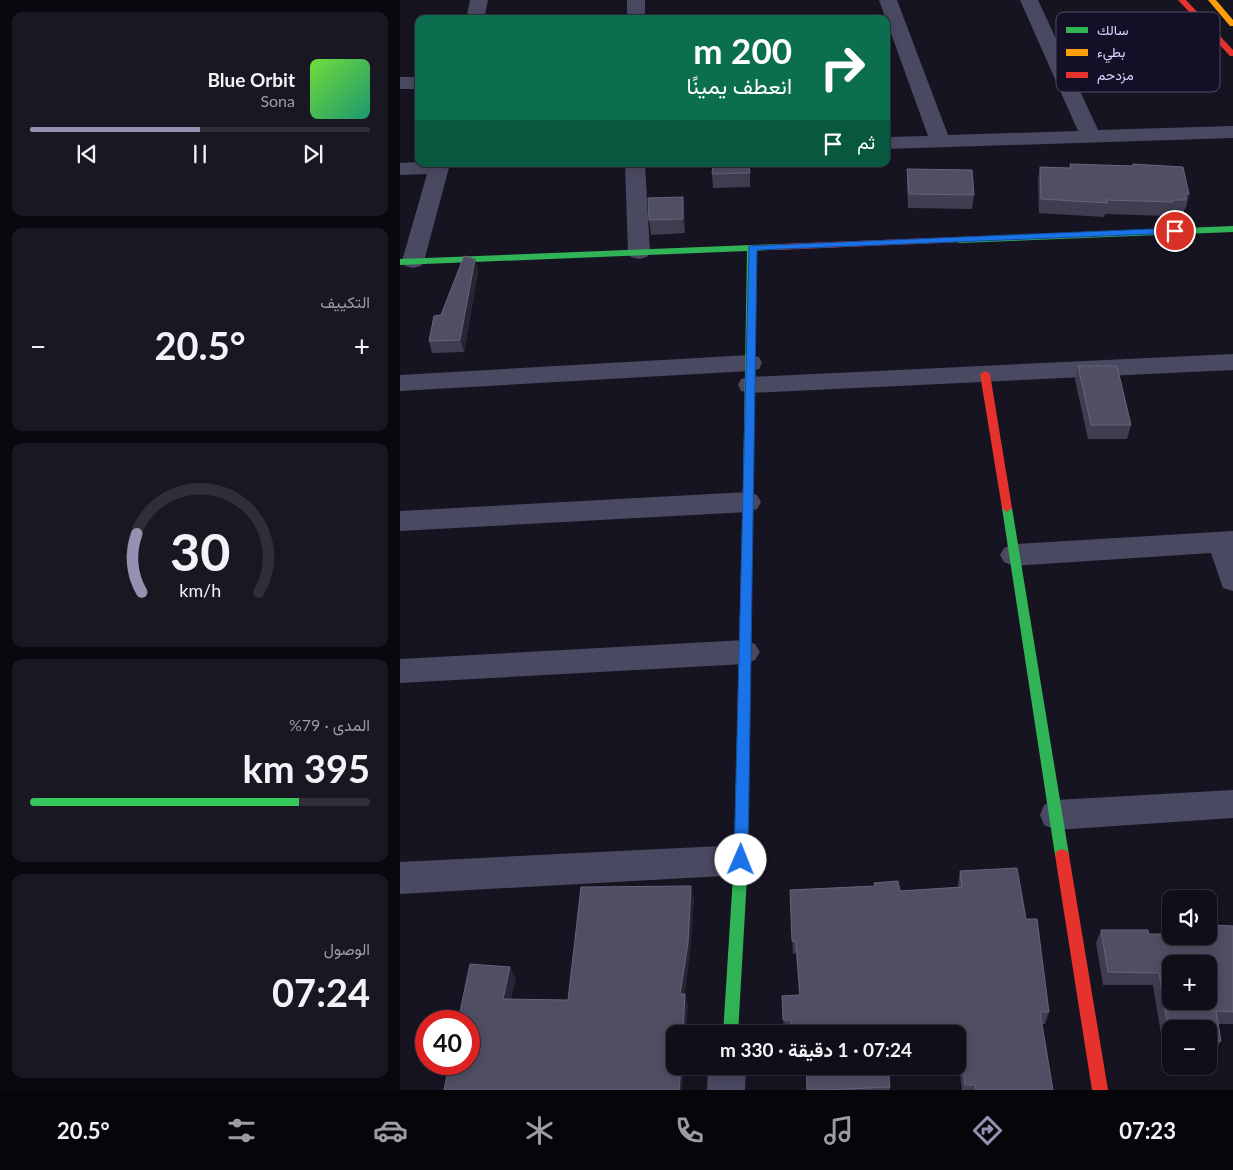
<!DOCTYPE html>
<html lang="ar">
<head>
<meta charset="utf-8">
<style>
	:root { --surface:#100f19; --page:#191822; --text:#f1f3f6; --muted:#9c9ca2; --line:#302f38; --accent:#9591b1 }
	body { margin:0; font-family:Lato,Vazirmatn,sans-serif; background:var(--page); color:var(--text); direction:rtl; height:100vh; display:flex; flex-direction:column; font-size:19px; white-space:nowrap }
	* { box-sizing:border-box; margin:0 }
	p { font-size:16px; color:var(--muted) }
	.icon { flex:none; width:28px; height:28px; fill:none; stroke:currentColor; stroke-width:2; stroke-linecap:round; stroke-linejoin:round }
	.map { position:relative; flex:1; overflow:hidden; direction:ltr }
	.details { display:flex; flex-direction:column; gap:12px; padding:12px; background:#09080e; width:400px }
	.details>* { flex:none }
	.hud { position:absolute; left:15px; top:15px; width:475px; height:152px; border-radius:10px; box-shadow:0 2px 12px #0003,0 0 0 1px var(--line); direction:rtl; background:#0b6e4f; color:#fff; overflow:hidden }
	.tools { position:absolute; left:762px; top:890px; display:grid; gap:10px }
	.tools a { display:grid; place-items:center; width:55px; height:55px; border-radius:10px; background:var(--surface); box-shadow:0 2px 12px #0003,0 0 0 1px var(--line); font-size:25px }
	.speed { position:absolute; left:15px; top:1010px; display:flex; gap:10px; font-size:25px; font-weight:700; text-align:center }
	.speed>* { display:grid; place-content:center; width:65px; height:65px; border-radius:50%; background:var(--surface); box-shadow:0 2px 12px #0003,0 0 0 1px var(--line); line-height:1 }
	.speed .limit { border:8px solid #d22; background:#fff; color:#111 }
	.pin { position:absolute; display:grid; place-items:center; width:42px; height:42px; color:#fff; margin:-21px; border:2px solid #fff; border-radius:50%; box-shadow:0 1px 5px #0007 }
	.me { position:absolute; width:55px; margin:-28px; rotate:1deg; stroke-linejoin:round; filter:drop-shadow(0 0 4px #0008) }
	.turn { display:flex; align-items:center; gap:18px; height:105px; padding:0 15px; font-size:22px }
	.turn .icon { width:65px; height:65px; stroke-width:2.5 }
	.turn b { display:block; font-size:35px; line-height:42px }
	.then { display:flex; align-items:center; height:48px; padding:0 15px; background:#0003; gap:10px; font-size:19px }
	.big { font-size:38px; font-weight:700; line-height:1.1 }
	.details .widget { flex:1; display:flex; flex-direction:column; justify-content:center; gap:8px; min-width:0; padding:0 18px; border-radius:10px; background:var(--page) }
	.details .dial { align-items:center; gap:0 }
	.dial svg { height:130px; overflow:visible; fill:none; stroke:var(--line); stroke-width:7; stroke-linecap:round; text-anchor:middle }
	.dial text { fill:var(--text); stroke:none }
	.song { display:flex; align-items:center; gap:15px }
	.cover { width:60px; height:60px; border-radius:8px; background:linear-gradient(135deg,hsl(100 70% 55%),hsl(160 70% 35%)) }
	.played { height:5px; border-radius:2px; background:linear-gradient(90deg,var(--accent) 50%,var(--line) 50%) }
	.keys { display:flex; justify-content:space-around; direction:ltr }
	.heat { display:flex; justify-content:space-between; align-items:center; font-size:28px; direction:ltr }
	.charge { height:8px; border-radius:4px; background:linear-gradient(90deg,#34c759 79%,var(--line) 0) }
	.trip { position:absolute; left:266px; top:1025px; width:300px; height:50px; border-radius:10px; background:var(--surface); box-shadow:0 2px 12px #0003,0 0 0 1px var(--line); font-weight:700; line-height:50px; text-align:center; direction:rtl }
	.tabs { display:flex; height:80px; justify-content:space-around; align-items:center; background:#06060a; color:var(--muted) }
	.tabs .icon { width:35px; height:35px }
	.tabs .on { color:var(--accent) }
	.tabs b { font-size:22px; color:var(--text) }
	main { display:flex; flex:1; min-height:0 }
	.map>svg:first-child { display:block }
	.lines { fill:none; stroke-linecap:round; stroke-linejoin:round }
	.street { fill:#4a4962; fill-rule:evenodd }
	.fast { fill:#30b455; fill-rule:evenodd }
	.slow { fill:#ff9f0a; fill-rule:evenodd }
	.jam { fill:#e5322d; fill-rule:evenodd }
	.wall { fill:#403d50 }
	.shaded-wall { fill:#282635 }
	.building { fill:#504e63; stroke:#66637b; fill-rule:evenodd }
	.route { fill:#1a73e8; stroke:#114b97 }
	.key { fill:#130f26; stroke:#4e4a67; stroke-width:1 }
	.key-label { font-size:14px; fill:#d9d4ff }
</style>
</head>
<body>
<main>
<div class="map">
<svg width="833" height="1090" viewBox="0 0 833 1090">
	<rect width="100%" height="100%" fill="#161421"/>
	<g class="lines">
		<!-- street -->
		<g class="street">
			<polygon points="70,0 88,0 84,19 66,19"/>
			<rect x="227" y="0" width="18" height="19"/>
			<polygon points="479,0 497,0 548,135 678,131 620,0 638,0 698,130 833,126 833,138 486,149 486,137 528,136"/>
			<rect x="0" y="77" width="19" height="12"/>
			<polygon points="19,162 50,164 24,261 21,266 13,268 5,266 2,261 27,174 0,175 0,163"/>
			<polygon points="225,164 245,164 250,252 247,257 239,259 231,257 228,252"/>
			<polygon points="833,354 833,370 350,393 341,391 338,385 341,379 350,377"/>
			<polygon points="350,355 359,357 362,363 359,369 350,371 0,391 0,375"/>
			<polygon points="348,492 357,495 361,502 357,509 348,512 0,531 0,511"/>
			<polygon points="833,531 833,591 823,588 811,553 614,566 604,562 600,555 604,548 614,544"/>
			<polygon points="345,640 355,644 360,652 355,660 345,664 0,683 0,659"/>
			<polygon points="833,790 833,818 656,830 644,825 640,815 644,805 656,800"/>
			<polygon points="341,845 353,849 358,860 353,871 341,875 0,894 0,862"/>
			<polygon points="308,1066 346,1066 345,1090 307,1090"/>
		</g>
		<!-- fast -->
		<g class="fast">
			<polygon points="833,226 833,232 559,243 555,240 559,237"/>
			<polygon points="378,244 382,247 381,249 356,251 353,488 348,492 343,488 347,251 0,265 0,259"/>
			<polygon points="607,504 612,508 669,855 667,859 662,861 657,859 655,855 602,508"/>
			<polygon points="343,727 347,728 349,732 348,860 338,1034 323,1034 334,860 337,732 339,728"/>
		</g>
		<!-- slow -->
		<g class="slow">
			<polygon points="808,0 816,0 833,20 833,26 830,26"/>
			<polygon points="348,484 353,488 349,732 347,736 343,737 339,736 337,732 343,488"/>
		</g>
		<!-- jam -->
		<g class="jam">
			<polygon points="778,0 786,0 833,50 833,56 830,56"/>
			<polygon points="559,237 562,238 562,242 378,250 374,247 378,244"/>
			<polygon points="585,371 590,374 612,508 607,512 602,508 580,374"/>
			<polygon points="662,849 667,851 669,855 708,1090 692,1090 655,855 657,851"/>
		</g>
	</g>
	<!-- wall -->
	<g class="wall">
		<polygon points="350,164 350,187 313,188 312,174"/>
		<polygon points="670,164 732,166 733,164 789,194 786,208 785,208 783,214 770,214 769,216 705,214 704,217 639,213 638,181 640,167 669,168"/>
		<polygon points="507,169 574,195 572,209 508,208 507,183"/>
		<polygon points="283,197 284,211 285,233 251,235 249,220"/>
		<polygon points="78,271 64,352 32,353 29,341 41,315"/>
		<polygon points="678,366 731,425 727,439 688,439 675,380"/>
		<polygon points="560,871 626,919 649,1012 645,1024 642,1024 653,1090 562,1090 558,1057 558,1034 392,1034 392,1031 384,1032 382,996 399,995 396,953 393,954 390,890 474,887 474,883 500,891 558,887 558,884"/>
		<polygon points="811,925 833,926 833,1024 818,1024 821,1041 814,1053 809,1053 809,1029 771,1029 771,1052 764,1052 753,985 703,985 696,943 701,930 749,934 809,936 809,929"/>
		<polygon points="405,1066 488,1066 490,1087 490,1090 407,1090"/>
	</g>
	<!-- shaded-wall -->
	<g class="shaded-wall">
		<polygon points="283,197 284,211 285,233 283,219"/>
		<polygon points="75,259 78,271 64,352 60,340"/>
		<polygon points="291,886 294,899 290,955 283,1006 280,994"/>
		<polygon points="110,967 116,979 108,1011 103,999"/>
		<polygon points="285,994 288,1006 286,1034 283,1034"/>
		<polygon points="281,1066 284,1066 282,1090 279,1090"/>
	</g>
	<!-- building -->
	<g class="building">
		<polygon points="313,164 349,164 350,173 312,174"/>
		<polygon points="670,164 733,166 733,164 783,167 789,194 785,194 786,200 772,200 773,202 706,200 707,203 641,199 640,167 671,168"/>
		<polygon points="507,169 572,170 574,195 509,194"/>
		<polygon points="283,197 283,219 249,220 248,198"/>
		<polygon points="64,256 75,259 60,340 29,341 34,316 41,315"/>
		<polygon points="678,366 717,366 731,425 691,425"/>
		<polygon points="617,868 626,919 637,919 649,1012 640,1012 653,1090 576,1090 575,1085 565,1085 558,1026 504,1028 505,1034 392,1034 391,1020 383,1020 382,996 400,995 396,941 392,941 390,890 475,886 474,883 498,881 500,891 562,887 560,871"/>
		<polygon points="291,886 288,943 280,994 285,994 283,1034 275,1034 275,1066 281,1066 279,1090 44,1090 49,1064 69,1064 69,1021 58,1021 70,964 110,967 103,999 168,1000 181,887"/>
		<path d="M 811,925 L 833,926 L 833,1012 L 816,1011 L 821,1041 L 809,1041 L 809,1029 L 771,1029 L 771,1040 L 770,1040 L 759,973 L 708,972 L 701,930 L 748,930 L 749,934 L 771,934 L 771,936 L 809,936 L 809,935 L 813,935 ZM 771,964 L 809,964 L 809,1001 L 771,1001 Z"/>
		<polygon points="406,1066 488,1066 490,1087 425,1090 407,1090"/>
	</g>
	<!-- route -->
	<polygon class="route" points="775,228 780,231 778,233 357,250 348,860 346,865 341,866 336,865 334,860 349,246"/>
	<!-- legend -->
	<rect x="656" y="12" width="164" height="80" rx="8" class="key"/>
	<rect x="666" y="27" width="22" height="6" fill="#30b455"/>
	<rect x="666" y="49" width="22" height="7" fill="#ff9f0a"/>
	<rect x="666" y="72" width="22" height="6" fill="#e5322d"/>
	<g class="key-label">
		<text x="697" y="35">سالك</text>
		<text x="697" y="57">بطيء</text>
		<text x="697" y="80">مزدحم</text>
	</g>
</svg>
<div class="tools">
<a><svg class="icon" aria-label="sound" viewBox="0 0 24 24"><path d="M4 9h4l5-4v14l-5-4H4zM17 9q2 3 0 6"/></svg></a>
<a>+</a>
<a>−</a>
</div>
<div class="speed"><div class="limit">40</div></div>
<div class="pin" style="left:775px;top:231px;background:#d93025"><svg class="icon" aria-label="arrive" viewBox="0 0 24 24"><path d="M6 21V4h12l-3 4 3 4H6"/></svg></div>
<svg class="me" style="left:341px;top:860px" viewBox="-20 -20 40 40"><circle r="19" fill="#fff"/><path d="M0-13L10 11 0 6-10 11z" fill="#1a73e8"/></svg>
<div class="trip">07:24 · 1 دقيقة · 330 m</div>
<div class="hud">
<div class="turn"><svg class="icon" aria-label="right" viewBox="0 0 24 24"><path d="M7 20v-9h11M14 6l5 5-5 5"/></svg><div><b>200 m</b>انعطف يمينًا</div></div>
<div class="then">ثم<svg class="icon" aria-label="arrive" viewBox="0 0 24 24"><path d="M6 21V4h12l-3 4 3 4H6"/></svg></div>
</div>
</div>
<section class="details">
<div class="widget">
<div class="song"><i class="cover"></i><div><b>Blue Orbit</b><p>Sona</p></div></div>
<div class="played"></div>
<div class="keys"><svg class="icon" aria-label="previous" viewBox="0 0 24 24"><path d="M18 5L8 12l10 7zM5 5v14"/></svg><svg class="icon" aria-label="pause" viewBox="0 0 24 24"><path d="M8 5v14M16 5v14"/></svg><svg class="icon" aria-label="next" viewBox="0 0 24 24"><path d="M6 5l10 7-10 7zM19 5v14"/></svg></div>
</div>
<div class="widget"><p>التكييف</p>
<div class="heat"><a>−</a><b class="big">20.5°</b><a>+</a></div>
</div>
<div class="widget dial"><svg viewBox="0 0 100 80">
<path d="M14 69A42 42 0 1 1 86 69"/>
<path d="M14 69A42 42 0 0 1 11 33" stroke="#9591b1"/>
<text x="50" y="56" font-size="32" font-weight="700">30</text>
<text x="50" y="72" font-size="11">km/h</text>
</svg></div>
<div class="widget"><p>المدى · 79%</p><b class="big">395 km</b><div class="charge"></div></div>
<div class="widget"><p>الوصول</p><b class="big">07:24</b></div>
</section>
</main>
<nav class="tabs">
<b>07:23</b>
<svg class="icon on" aria-label="directions" viewBox="0 0 24 24"><path d="M12 3l9 9-9 9-9-9zM9 14v-3h6M13 9l2 2-2 2"/></svg>
<svg class="icon" aria-label="music" viewBox="0 0 24 24"><path d="M9 18V5l10-2v13"/><circle cx="6" cy="18" r="3"/><circle cx="16" cy="16" r="3"/></svg>
<svg class="icon" aria-label="phone" viewBox="0 0 24 24"><path d="M5 4h4l2 5-3 2q2 4 5 5l2-3 5 2v4C11 20 4 13 5 4z"/></svg>
<svg class="icon" aria-label="climate" viewBox="0 0 24 24"><path d="M12 3v18M4 7l16 10M4 17L20 7"/></svg>
<svg class="icon" aria-label="car" viewBox="0 0 24 24"><path d="M5 17H2v-5l4-1 3-4h7l3 4 3 1v5h-3M9 17h6M6 11h13"/><circle cx="7" cy="17" r="2"/><circle cx="17" cy="17" r="2"/></svg>
<svg class="icon" aria-label="filters" viewBox="0 0 24 24"><path d="M4 7h16M4 17h16"/><circle cx="9" cy="7" r="2"/><circle cx="15" cy="17" r="2"/></svg>
<b>20.5°</b>
</nav>
</body>
</html>
